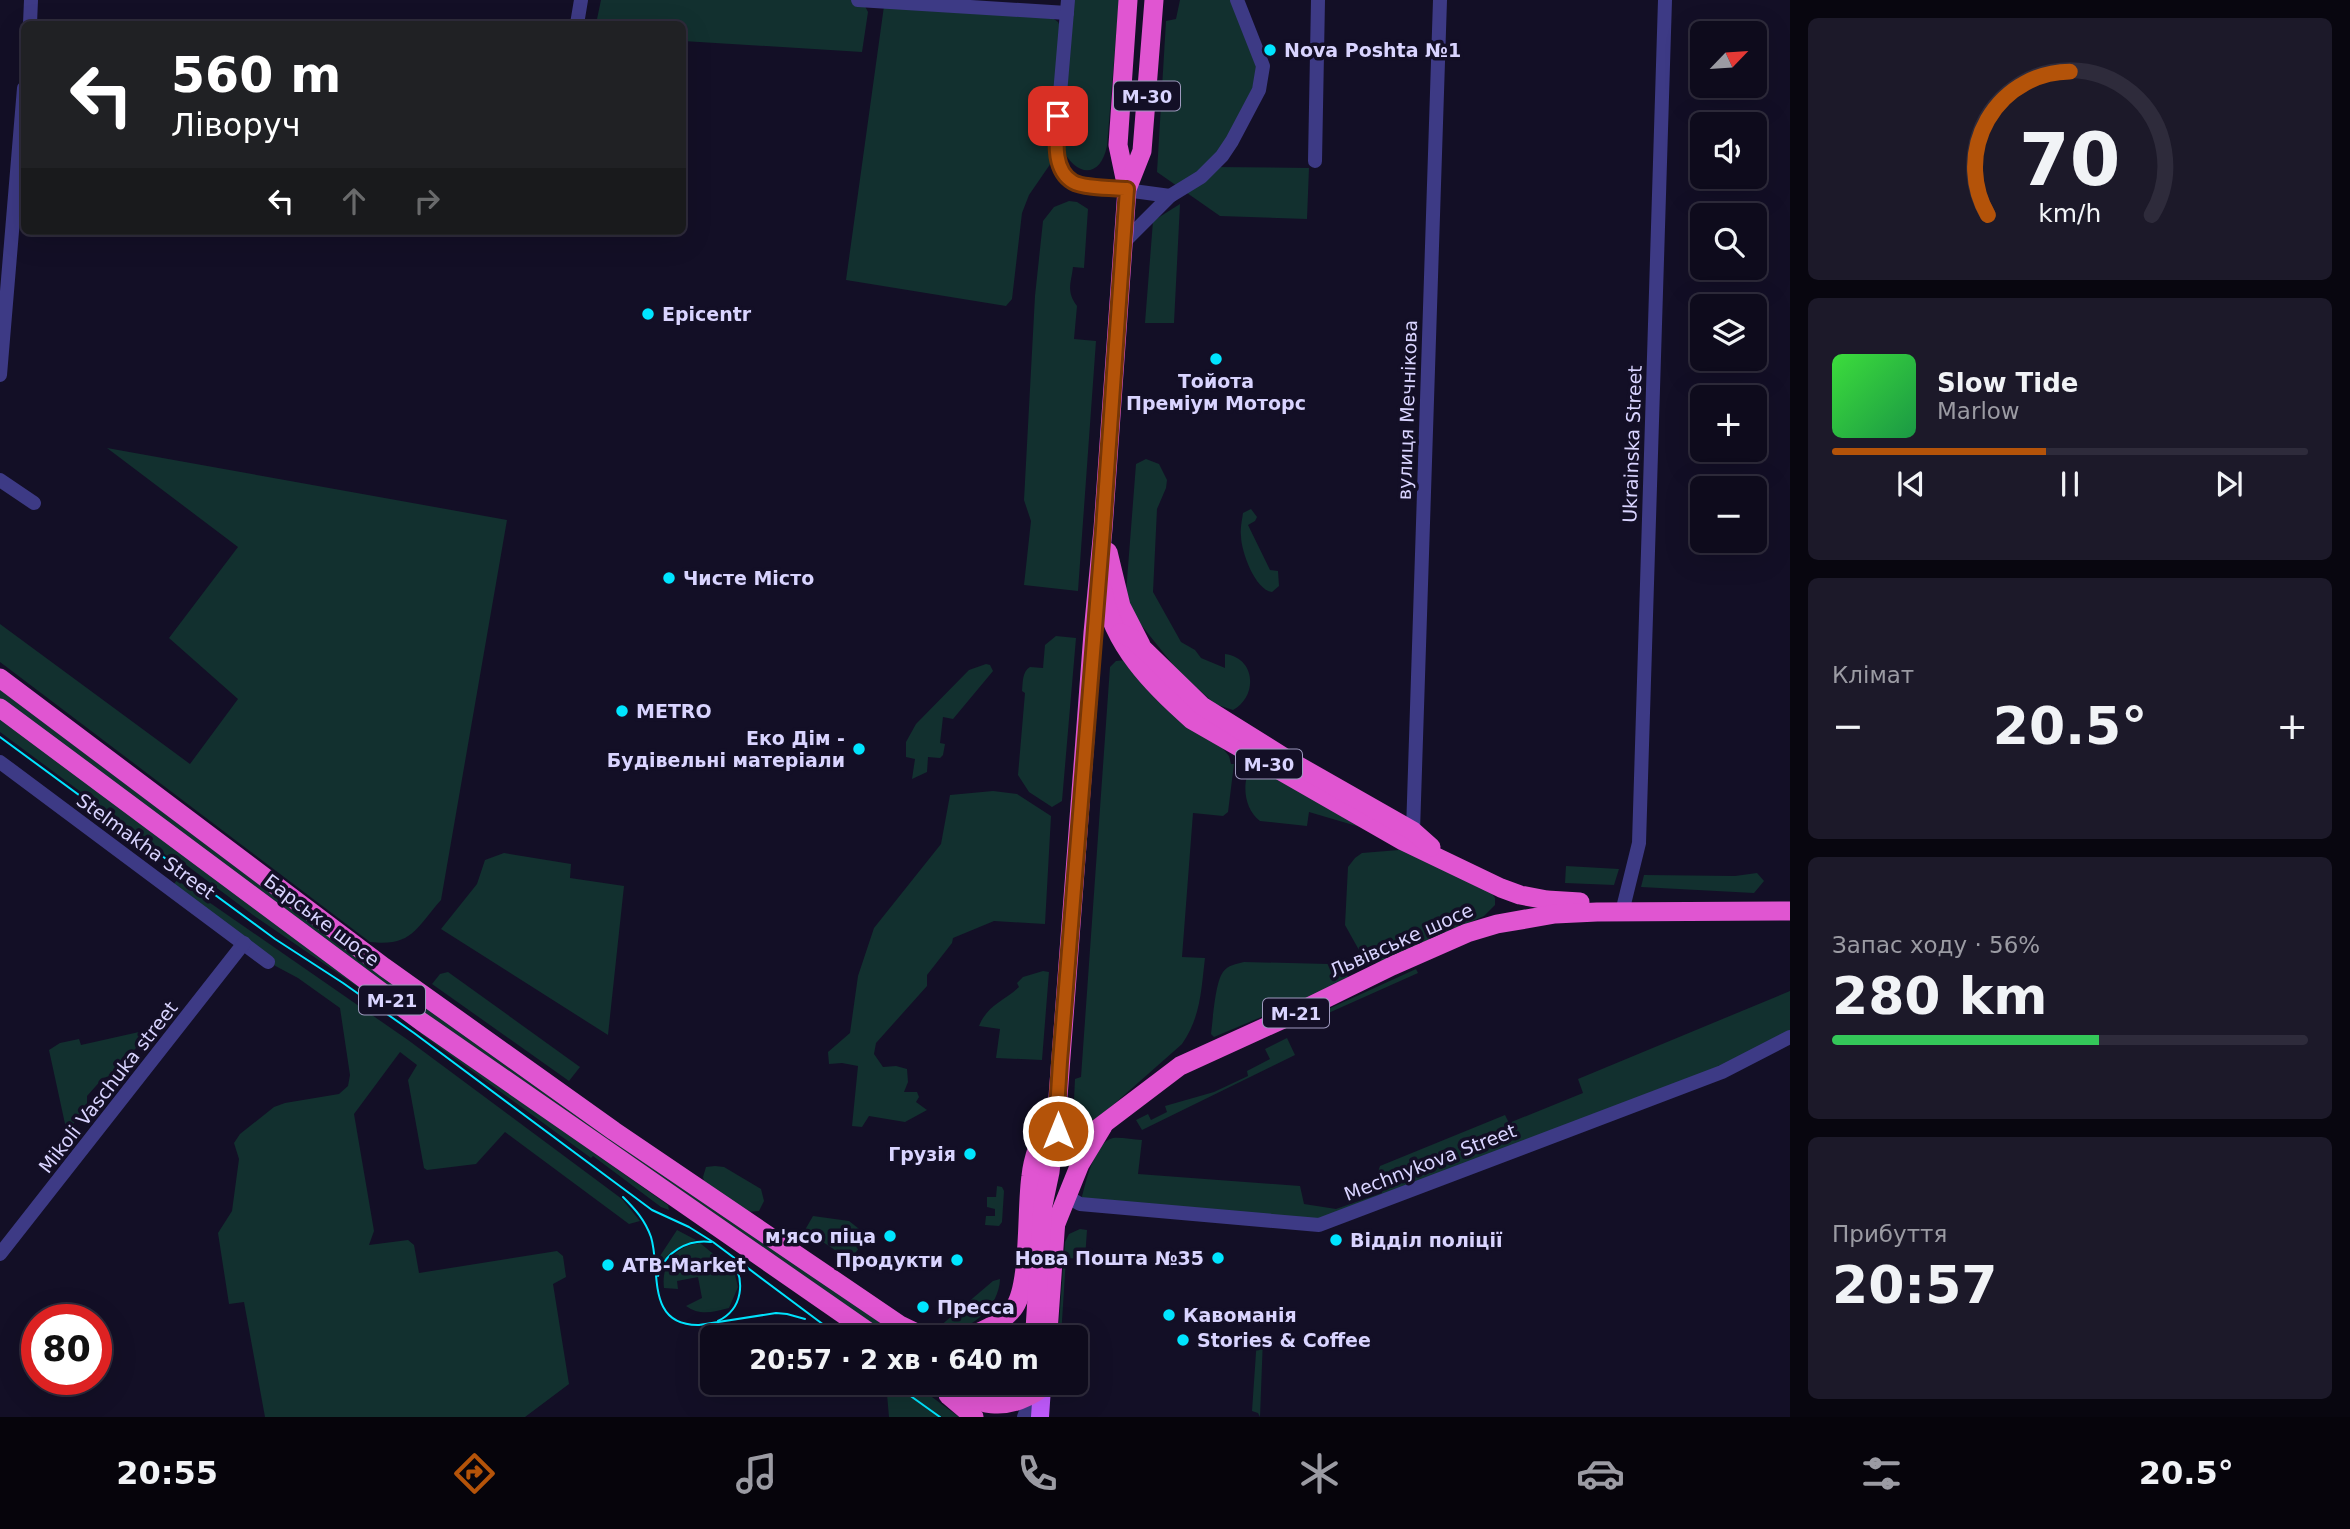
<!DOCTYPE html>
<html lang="uk">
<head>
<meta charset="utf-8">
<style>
	:root { --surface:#0e0b1c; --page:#1c1929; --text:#f1f3f6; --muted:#9b9ba3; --line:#2e2b3b; --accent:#b45309 }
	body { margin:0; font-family:"DejaVu Sans",sans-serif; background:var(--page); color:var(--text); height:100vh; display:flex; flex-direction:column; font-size:26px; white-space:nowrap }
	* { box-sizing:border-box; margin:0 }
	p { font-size:23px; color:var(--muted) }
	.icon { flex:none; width:38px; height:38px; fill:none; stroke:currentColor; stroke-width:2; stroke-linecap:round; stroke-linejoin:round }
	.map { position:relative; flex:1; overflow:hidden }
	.drawer { display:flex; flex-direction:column; gap:18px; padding:18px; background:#08060f; width:560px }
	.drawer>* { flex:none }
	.top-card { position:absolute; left:21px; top:21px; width:665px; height:214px; border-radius:10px; box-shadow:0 7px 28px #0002,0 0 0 2px var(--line); background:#202124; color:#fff; overflow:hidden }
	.needle { width:46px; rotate:65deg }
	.controls { position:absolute; left:1690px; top:21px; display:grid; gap:14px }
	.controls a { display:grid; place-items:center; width:77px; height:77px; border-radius:10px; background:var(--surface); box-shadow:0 7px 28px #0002,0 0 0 2px var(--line); font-size:35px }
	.speed { position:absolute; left:21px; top:1304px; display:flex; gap:14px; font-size:35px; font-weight:700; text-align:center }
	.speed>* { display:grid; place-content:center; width:91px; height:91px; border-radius:50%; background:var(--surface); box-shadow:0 7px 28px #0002,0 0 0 2px var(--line); line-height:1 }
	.speed .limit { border:10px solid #d22; background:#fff; color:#111 }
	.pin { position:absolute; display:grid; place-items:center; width:60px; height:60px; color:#fff; margin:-30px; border-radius:14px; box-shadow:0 4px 10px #0006 }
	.me { position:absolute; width:77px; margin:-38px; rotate:0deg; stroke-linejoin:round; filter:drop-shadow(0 0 5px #0008) }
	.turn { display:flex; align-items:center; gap:24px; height:147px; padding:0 35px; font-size:32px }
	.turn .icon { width:91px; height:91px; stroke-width:2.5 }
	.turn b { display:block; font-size:49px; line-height:60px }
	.lanes { display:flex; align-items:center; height:66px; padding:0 35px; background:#0003; justify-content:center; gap:35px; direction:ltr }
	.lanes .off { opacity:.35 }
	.big { font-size:52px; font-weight:700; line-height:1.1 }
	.drawer .tile { flex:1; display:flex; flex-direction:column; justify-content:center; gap:10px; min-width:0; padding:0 24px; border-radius:10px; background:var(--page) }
	.drawer .dial { align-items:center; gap:0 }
	.dial svg { height:182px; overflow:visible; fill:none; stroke:var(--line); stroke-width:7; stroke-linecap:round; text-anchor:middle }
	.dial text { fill:var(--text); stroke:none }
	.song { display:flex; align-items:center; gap:21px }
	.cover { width:84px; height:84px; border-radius:10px; background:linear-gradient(135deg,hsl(120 70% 55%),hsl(140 70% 35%)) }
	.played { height:7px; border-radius:4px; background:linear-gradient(90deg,var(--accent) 45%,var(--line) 45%) }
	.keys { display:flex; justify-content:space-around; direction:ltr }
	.heat { display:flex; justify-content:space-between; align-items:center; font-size:38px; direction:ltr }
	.charge { height:10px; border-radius:5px; background:linear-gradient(90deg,#34c759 56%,var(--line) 0) }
	.trip { position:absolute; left:700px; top:1325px; width:388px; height:70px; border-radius:10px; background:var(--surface); box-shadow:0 7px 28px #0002,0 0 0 2px var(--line); font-weight:700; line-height:70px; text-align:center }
	.tab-bar { display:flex; height:112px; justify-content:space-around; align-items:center; background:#06040b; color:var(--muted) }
	.tab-bar .icon { width:49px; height:49px }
	.tab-bar .active { color:var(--accent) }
	.tab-bar b { font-size:32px; color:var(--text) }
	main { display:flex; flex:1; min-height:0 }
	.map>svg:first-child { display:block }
	.green { fill:#12302f }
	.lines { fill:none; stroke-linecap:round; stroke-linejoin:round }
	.minor { stroke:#3d3a85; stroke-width:14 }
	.primary { stroke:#c25bff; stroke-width:18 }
	.trunk { stroke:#e055d1; stroke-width:19 }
	.tram { stroke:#00e5ff; stroke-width:2 }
	.route-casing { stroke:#753606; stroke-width:18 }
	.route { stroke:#b45309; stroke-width:12 }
	.poi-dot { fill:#00e5ff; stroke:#130f26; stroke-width:2.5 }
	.labels { text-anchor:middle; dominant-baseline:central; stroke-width:7; stroke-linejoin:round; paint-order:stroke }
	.shield { fill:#130f26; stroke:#9e99be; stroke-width:2 }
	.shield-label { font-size:18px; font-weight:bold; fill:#d9d4ff }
	.poi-label { font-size:19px; font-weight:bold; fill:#d9d4ff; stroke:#130f26; text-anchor:start }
	.street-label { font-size:19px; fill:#d9d4ff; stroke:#130f26 }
</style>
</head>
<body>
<main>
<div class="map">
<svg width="1790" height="1417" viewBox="0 0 1790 1417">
	<rect width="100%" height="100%" fill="#130f26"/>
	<!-- green -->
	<g class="green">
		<polygon points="601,0 862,0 868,12 862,52 683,41 682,24 596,24"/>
		<path d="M 1074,0 L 1119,0 L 1107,146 C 1100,180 1075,176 1062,148 Z"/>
		<polygon points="1180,0 1237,0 1262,78 1213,167 1309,168 1307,219 1220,216 1157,172 1166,21 1176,19"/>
		<polygon points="884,6 1051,17 1058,22 1062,30 1051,163 1029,195 1022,213 1012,299 1006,306 846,280"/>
		<path d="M 1069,201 L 1077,202 L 1088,209 L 1084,268 L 1073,267 C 1071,284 1066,291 1077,306 L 1074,339 L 1096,341 L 1078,591 L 1024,585 L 1031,521 L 1024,500 L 1035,296 L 1043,221 L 1054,207 Z"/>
		<polygon points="1180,204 1174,323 1145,323 1153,221"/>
		<path d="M 107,448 L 507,520 L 441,900 C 416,928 412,947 370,942 L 0,662 L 0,624 L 190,764 L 238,699 L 169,638 L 238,547 Z"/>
		<path d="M 1146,459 L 1159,464 L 1167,480 L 1166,488 L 1157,509 L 1153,592 L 1181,642 L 1195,650 L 1201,658 L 1225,668 L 1225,654 C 1256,658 1258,696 1233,710 L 1215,704 L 1178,671 L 1134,616 L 1126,593 L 1136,464 Z"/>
		<path d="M 1251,509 L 1257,517 L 1255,521 L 1248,525 L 1270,570 L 1278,571 L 1279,586 L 1272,592 C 1255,590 1241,551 1241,536 C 1240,529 1242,520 1243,513 Z"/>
		<path d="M 1056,636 L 1076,638 L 1062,801 L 1052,807 L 1029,792 L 1018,775 L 1025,693 L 1022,691 C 1023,682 1022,672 1030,667 L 1043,668 L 1045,645 Z"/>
		<path d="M 1126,660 L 1219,744 L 1229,756 L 1231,764 L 1234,764 L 1228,812 L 1223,816 L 1193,813 L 1182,957 L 1205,958 C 1201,991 1201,1016 1182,1044 L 1096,1120 L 1085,1126 L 1080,1126 L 1073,1120 L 1075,1079 L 1081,1077 L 1110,667 L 1116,661 Z"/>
		<polygon points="986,664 990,665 993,671 953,719 943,717 940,743 945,744 943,755 940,758 928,757 927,772 912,779 915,759 906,757 906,742 916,724 969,670"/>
		<polygon points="0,687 890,1326 886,1333 603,1145 0,700"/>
		<polygon points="0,716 409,1022 253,915 185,864 182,867 0,732"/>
		<path d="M 1253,763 L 1360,827 L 1309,812 L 1307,826 L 1260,821 C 1243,808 1241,780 1253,763 Z"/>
		<polygon points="993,791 1017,794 1051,816 1045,924 994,921 953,938 952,943 927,975 927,986 876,1043 874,1054 883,1067 896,1066 907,1069 908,1082 904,1092 917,1092 919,1097 916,1102 927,1110 905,1122 869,1116 862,1127 852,1126 858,1066 842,1063 829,1064 828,1052 850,1033 858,976 874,928 941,844 950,795"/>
		<polygon points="1399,850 1415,852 1491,892 1495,898 1495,905 1484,916 1378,963 1369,963 1364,959 1345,925 1348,867 1355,858 1362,853"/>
		<polygon points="504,853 571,864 570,878 624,886 608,1035 441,929 477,884 485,860"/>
		<polygon points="1566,866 1619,869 1614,885 1565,883"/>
		<polygon points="1757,873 1764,881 1754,893 1641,887 1644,875 1735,876"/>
		<polygon points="177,880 408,1040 622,1199 640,1221 629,1224 505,1132 476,1164 427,1170 424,1168 408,1080 417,1065 400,1052 354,1114 374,1231 369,1245 408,1240 414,1245 419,1273 557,1251 563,1256 566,1277 553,1284 569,1384 525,1417 265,1417 244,1302 229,1304 218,1233 232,1211 239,1159 234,1143 240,1134 274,1107 285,1103 339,1094 348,1086 350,1075 340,1008 298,978 268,962 171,888"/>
		<path d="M 1244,962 L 1328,964 L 1346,972 L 1349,980 L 1214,1037 L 1211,1034 C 1213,1019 1215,983 1223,972 C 1228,965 1236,964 1244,962 Z"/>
		<polygon points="1416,969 1418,973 1324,1015 1324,1011"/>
		<path d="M 1043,971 L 1049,972 L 1042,1060 L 996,1058 L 1000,1029 L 979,1026 C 988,1004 1003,1002 1019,987 L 1017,983 L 1023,977 Z"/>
		<polygon points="448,972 580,1067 569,1081 432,984 440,974"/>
		<path d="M 1790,991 L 1790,1037 L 1732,1068 L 1319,1225 L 1080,1204 C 1085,1187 1093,1142 1113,1138 C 1121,1137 1133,1140 1142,1140 L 1138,1174 L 1300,1186 L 1304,1204 L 1336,1209 L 1382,1193 L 1377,1175 L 1380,1166 L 1505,1115 L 1509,1123 L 1583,1093 L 1578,1079 Z"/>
		<polygon points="139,1032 141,1042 113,1075 103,1078 87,1096 87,1104 67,1133 49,1050 60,1043 79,1039 81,1045"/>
		<polygon points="422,1032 668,1205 669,1210 661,1207 593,1156 591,1158 420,1033"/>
		<polygon points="1287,1038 1295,1055 1142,1130 1136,1120 1148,1114 1151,1120 1167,1112 1165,1106 1214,1092 1248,1076 1247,1071 1270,1059 1265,1049"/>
		<polygon points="715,1166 724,1167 761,1189 764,1201 759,1211 748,1212 704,1181 703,1177 706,1167"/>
		<polygon points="997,1186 1002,1187 1004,1191 1002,1222 999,1226 985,1225 986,1216 995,1216 995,1209 987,1207 987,1197 996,1197"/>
		<polygon points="813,1216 849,1221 868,1236 850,1260 805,1230"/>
		<polygon points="1080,1229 1087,1230 1085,1259 1066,1258 1061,1337 1058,1337 1065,1242 1069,1234"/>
		<polygon points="677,1230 696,1240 678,1248 664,1260 660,1256"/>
		<path d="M 700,1243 L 734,1271 L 738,1287 L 729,1308 C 713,1312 700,1316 686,1306 L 702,1298 L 698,1277 L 677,1281 L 678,1289 L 664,1288 C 661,1264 675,1246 700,1243 Z"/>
		<path d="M 1000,1279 C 999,1307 973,1327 947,1334 L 939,1327 L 993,1281 Z"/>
		<polygon points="1257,1338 1263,1338 1260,1417 1258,1413 1252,1411"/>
		<polygon points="886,1383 913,1383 959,1417 889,1417"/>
	</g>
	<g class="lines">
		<!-- minor -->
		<g class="minor">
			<polyline points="858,0 1067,13"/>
			<polyline points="1068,0 1056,141 1060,167 1074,183 1170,196"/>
			<polyline points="30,24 31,0"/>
			<polyline points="577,24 581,0"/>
			<polyline points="1315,161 1318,0"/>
			<polyline points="1123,243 1170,196 1201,177 1222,156 1232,141 1259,90 1263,66 1237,0"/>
			<polyline points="0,375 24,88"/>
			<polyline points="0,480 34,503"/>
			<polyline points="0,762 268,962"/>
			<polyline points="1413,831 1440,0"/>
			<polyline points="1624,904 1639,843 1665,0"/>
			<polyline points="1066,1196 1080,1204 1319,1225 1722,1072 1790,1037"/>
			<polyline points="0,1254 244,943"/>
			<polyline points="1024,1417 1027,1409 1041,1405"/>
		</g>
		<!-- primary -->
		<polyline class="primary" points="1040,1417 1042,1388"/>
		<!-- trunk -->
		<g class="trunk">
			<polyline points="1127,188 1118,145 1128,0"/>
			<polyline points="1108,552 1121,606 1141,645"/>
			<path d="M 1103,591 C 1113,645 1152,685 1192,720 L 1403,841 L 1501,888 L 1520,895 L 1547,900 L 1580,902"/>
			<polyline points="1120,633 1133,639 1202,706 1290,761 1413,831 1431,847"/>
			<polyline points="0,678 384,967 614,1131 900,1325 925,1337"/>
			<polyline points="0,708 422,1022 876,1337"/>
			<path d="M 1058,1114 L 1065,1134 C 1075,1139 1083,1135 1093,1132 L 1180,1066 L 1292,1015 L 1392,966 L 1467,933 L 1497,924 L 1555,914 L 1597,912 L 1790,911"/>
			<polyline points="1055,1226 1080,1164 1103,1126"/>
			<polyline points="1048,1332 1056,1219"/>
			<path d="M 967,1337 C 983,1331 1002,1323 1013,1309 C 1031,1288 1026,1207 1031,1176 C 1033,1156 1041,1137 1051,1120"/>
			<polyline points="1037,1337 1035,1329 1043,1205 1050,1172 1057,1110 1093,633 1103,529 1127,189 1142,151 1154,0"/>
			<path d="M 942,1382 C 978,1406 1005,1414 1042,1388 L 1042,1382"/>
			<polyline points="948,1395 974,1417"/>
			<polyline points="978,1401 991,1394 1003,1382"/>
		</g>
		<!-- tram -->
		<g class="tram">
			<polyline points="0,737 275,939 343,983 414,1033 652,1210 689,1227 713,1242 840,1337"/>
			<path d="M 623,1197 C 635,1209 645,1220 651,1237 C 661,1269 645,1326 699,1325 L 776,1313 L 787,1314 L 805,1319"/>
			<path d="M 658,1276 C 664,1252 688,1239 711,1242"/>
			<path d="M 718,1321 C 743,1309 746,1280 731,1259"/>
			<polyline points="891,1382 940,1417"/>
		</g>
	</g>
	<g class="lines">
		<!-- route casing -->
		<g class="route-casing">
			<path id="route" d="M 1058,1131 L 1057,1110 L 1060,1062 L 1103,529 L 1127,189 C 1114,188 1083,188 1073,182 C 1051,169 1057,136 1058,116"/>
		</g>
		<!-- route -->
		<use href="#route" class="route"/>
	</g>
	<!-- markers -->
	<g class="poi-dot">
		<circle cx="1270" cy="50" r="7"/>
		<circle cx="648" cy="314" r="7"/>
		<circle cx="1216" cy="359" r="7"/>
		<circle cx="669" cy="578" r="7"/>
		<circle cx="622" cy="711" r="7"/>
		<circle cx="859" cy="749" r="7"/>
		<circle cx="970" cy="1154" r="7"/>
		<circle cx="890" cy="1236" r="7"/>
		<circle cx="1336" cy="1240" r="7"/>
		<circle cx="1218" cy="1258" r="7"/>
		<circle cx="957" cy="1260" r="7"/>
		<circle cx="608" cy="1265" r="7"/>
		<circle cx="923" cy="1307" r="7"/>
		<circle cx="1169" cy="1315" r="7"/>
		<circle cx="1183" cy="1340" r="7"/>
	</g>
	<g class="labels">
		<!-- shield labels -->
		<g class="shield">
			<rect x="1114" y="81.5" width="66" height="29" rx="5"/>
			<rect x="1236" y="749.5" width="66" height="29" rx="5"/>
			<rect x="359" y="985.5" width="66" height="29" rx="5"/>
			<rect x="1263" y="998.5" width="66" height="29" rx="5"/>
		</g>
		<g class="shield-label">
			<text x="1147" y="96">М-30</text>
			<text x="1269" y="764">М-30</text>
			<text x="392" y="1000">М-21</text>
			<text x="1296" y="1013">М-21</text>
		</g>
		<!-- poi labels -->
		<g class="poi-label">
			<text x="1284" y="50">Nova Poshta №1</text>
			<text x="662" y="314">Epicentr</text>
			<text x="1216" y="381" text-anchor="middle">Тойота<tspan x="1216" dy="22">Преміум Моторс</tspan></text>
			<text x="683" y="578">Чисте Місто</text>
			<text x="636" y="711">METRO</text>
			<text x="845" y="738" text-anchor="end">Еко Дім -<tspan x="845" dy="22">Будівельні матеріали</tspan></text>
			<text x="956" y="1154" text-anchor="end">Грузія</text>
			<text x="876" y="1236" text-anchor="end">м'ясо піца</text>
			<text x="1350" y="1240">Відділ поліції</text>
			<text x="1204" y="1258" text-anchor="end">Нова Пошта №35</text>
			<text x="943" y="1260" text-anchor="end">Продукти</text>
			<text x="622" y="1265">ATB-Market</text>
			<text x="937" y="1307">Пресса</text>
			<text x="1183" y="1315">Кавоманія</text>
			<text x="1197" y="1340">Stories &amp; Coffee</text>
		</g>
		<!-- street labels -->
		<g class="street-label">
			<text transform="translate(1407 410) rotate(-88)">вулиця Мечнікова</text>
			<text transform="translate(1632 444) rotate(-88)">Ukrainska Street</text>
			<text transform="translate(146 846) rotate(36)">Stelmakha Street</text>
			<text transform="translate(322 920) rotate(37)">Барське шосе</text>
			<text transform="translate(1401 940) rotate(-24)">Львівське шосе</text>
			<text transform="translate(108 1087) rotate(-52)">Mikoli Vaschuka street</text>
			<text transform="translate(1430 1162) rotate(-21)">Mechnykova Street</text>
		</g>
	</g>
</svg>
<div class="controls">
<a><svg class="needle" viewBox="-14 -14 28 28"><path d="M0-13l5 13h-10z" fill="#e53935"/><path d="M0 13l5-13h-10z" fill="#9b9ba3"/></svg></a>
<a><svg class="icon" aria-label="sound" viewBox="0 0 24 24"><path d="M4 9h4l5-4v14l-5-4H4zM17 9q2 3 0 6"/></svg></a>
<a><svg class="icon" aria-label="search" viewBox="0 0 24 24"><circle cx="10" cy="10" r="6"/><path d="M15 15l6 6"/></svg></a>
<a><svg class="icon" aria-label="layers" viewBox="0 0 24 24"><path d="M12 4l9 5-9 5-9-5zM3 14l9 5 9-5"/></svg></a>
<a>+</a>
<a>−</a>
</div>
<div class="speed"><div class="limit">80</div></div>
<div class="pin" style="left:1058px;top:116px;background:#d93025"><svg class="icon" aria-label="arrive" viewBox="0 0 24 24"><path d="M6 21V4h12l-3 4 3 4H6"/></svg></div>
<svg class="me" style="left:1058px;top:1131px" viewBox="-20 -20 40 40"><circle r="17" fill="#b45309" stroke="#fff" stroke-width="3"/><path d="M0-11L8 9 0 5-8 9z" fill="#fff"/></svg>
<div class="trip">20:57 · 2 хв · 640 m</div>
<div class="top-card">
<div class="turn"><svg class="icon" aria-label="left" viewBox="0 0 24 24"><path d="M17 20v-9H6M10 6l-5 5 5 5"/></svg><div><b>560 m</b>Ліворуч</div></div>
<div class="lanes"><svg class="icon" aria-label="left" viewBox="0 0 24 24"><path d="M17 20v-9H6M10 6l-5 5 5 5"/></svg><svg class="icon off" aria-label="ahead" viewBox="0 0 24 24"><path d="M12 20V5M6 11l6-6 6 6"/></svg><svg class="icon off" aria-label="right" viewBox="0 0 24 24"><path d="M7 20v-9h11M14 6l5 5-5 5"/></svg></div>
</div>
</div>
<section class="drawer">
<div class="tile dial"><svg viewBox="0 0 100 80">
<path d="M14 69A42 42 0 1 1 86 69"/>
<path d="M14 69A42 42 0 0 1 50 6" stroke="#b45309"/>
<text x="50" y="56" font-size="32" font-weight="700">70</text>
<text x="50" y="72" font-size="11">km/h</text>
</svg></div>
<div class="tile">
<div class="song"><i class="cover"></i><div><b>Slow Tide</b><p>Marlow</p></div></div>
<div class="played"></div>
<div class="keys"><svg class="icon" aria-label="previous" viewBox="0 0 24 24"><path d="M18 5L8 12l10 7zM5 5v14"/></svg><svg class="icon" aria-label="pause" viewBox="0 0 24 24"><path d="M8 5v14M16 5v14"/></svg><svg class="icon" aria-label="next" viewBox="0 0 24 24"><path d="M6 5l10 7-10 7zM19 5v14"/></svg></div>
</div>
<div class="tile"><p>Клімат</p>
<div class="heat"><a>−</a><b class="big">20.5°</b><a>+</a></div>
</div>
<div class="tile"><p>Запас ходу · 56%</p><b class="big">280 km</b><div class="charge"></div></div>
<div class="tile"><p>Прибуття</p><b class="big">20:57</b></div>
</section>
</main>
<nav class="tab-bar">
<b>20:55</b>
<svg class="icon active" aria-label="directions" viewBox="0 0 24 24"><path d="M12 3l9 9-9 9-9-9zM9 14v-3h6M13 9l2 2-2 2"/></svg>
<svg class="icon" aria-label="music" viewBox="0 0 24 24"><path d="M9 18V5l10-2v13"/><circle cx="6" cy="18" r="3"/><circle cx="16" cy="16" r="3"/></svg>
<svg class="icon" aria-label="phone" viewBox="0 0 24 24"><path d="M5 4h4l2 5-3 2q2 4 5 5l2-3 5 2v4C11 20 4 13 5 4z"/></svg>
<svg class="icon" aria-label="climate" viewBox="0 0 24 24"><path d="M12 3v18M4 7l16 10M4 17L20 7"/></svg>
<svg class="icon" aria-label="car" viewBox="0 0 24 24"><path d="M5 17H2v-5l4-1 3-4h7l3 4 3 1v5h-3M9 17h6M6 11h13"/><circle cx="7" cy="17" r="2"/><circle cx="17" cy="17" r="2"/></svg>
<svg class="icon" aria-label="filters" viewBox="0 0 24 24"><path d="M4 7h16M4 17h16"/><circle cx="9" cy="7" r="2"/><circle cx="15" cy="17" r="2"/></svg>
<b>20.5°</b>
</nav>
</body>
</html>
